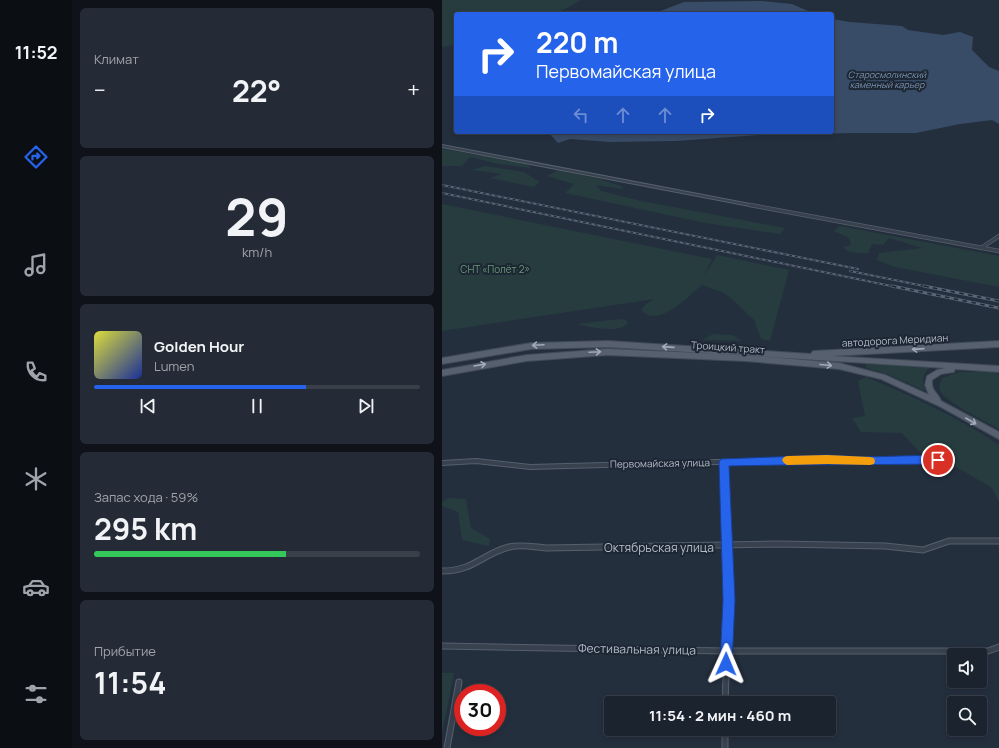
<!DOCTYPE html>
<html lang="ru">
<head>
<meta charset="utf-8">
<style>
	:root { --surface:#1b232e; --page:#242b36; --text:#f1f3f6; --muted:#a0a4aa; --line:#39404a; --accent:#2563eb }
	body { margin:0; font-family:Manrope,sans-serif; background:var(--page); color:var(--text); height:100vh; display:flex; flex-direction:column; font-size:15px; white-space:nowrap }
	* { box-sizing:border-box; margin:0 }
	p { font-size:13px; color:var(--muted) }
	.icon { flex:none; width:22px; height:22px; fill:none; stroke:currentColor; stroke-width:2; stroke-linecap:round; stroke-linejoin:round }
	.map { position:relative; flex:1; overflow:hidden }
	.details { display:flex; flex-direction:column; gap:8px; padding:8px; background:#0f1319; width:370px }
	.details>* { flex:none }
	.hud { position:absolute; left:12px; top:12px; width:380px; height:122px; border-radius:4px; box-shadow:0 2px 6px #0003,0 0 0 1px var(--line); background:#2563eb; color:#fff; overflow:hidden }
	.controls { position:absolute; left:505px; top:648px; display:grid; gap:8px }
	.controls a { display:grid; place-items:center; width:40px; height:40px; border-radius:4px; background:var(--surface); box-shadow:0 2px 6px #0003,0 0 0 1px var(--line); font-size:20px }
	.speed { position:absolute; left:12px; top:684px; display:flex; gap:8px; font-size:20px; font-weight:700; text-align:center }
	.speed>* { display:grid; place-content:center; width:52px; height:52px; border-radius:50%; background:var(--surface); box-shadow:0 2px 6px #0003,0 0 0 1px var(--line); line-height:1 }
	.speed .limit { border:6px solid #d22; background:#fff; color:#111 }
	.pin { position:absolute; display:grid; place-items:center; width:34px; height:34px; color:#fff; margin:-17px; border:2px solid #fff; border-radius:50%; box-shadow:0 1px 4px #0007 }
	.me { position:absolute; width:44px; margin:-22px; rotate:1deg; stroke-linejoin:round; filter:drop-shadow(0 0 3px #0008) }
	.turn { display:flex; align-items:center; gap:14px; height:84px; padding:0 16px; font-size:18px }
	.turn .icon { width:52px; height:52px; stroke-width:2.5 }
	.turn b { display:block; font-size:28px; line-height:34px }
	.lanes { display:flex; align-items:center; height:38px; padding:0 16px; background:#0003; justify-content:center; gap:20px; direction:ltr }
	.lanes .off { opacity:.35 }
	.big { font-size:30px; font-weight:700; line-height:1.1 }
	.details .tile { flex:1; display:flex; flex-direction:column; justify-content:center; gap:6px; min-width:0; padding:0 14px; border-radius:6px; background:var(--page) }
	.details .dial { align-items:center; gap:0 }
	.dial b { font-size:52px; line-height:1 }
	.song { display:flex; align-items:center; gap:12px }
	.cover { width:48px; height:48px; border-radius:6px; background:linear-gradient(135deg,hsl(60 70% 55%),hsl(230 70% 35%)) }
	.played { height:4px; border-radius:2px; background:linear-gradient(90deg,var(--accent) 65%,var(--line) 65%) }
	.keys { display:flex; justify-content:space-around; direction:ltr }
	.heat { display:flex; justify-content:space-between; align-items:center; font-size:22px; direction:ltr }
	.charge { height:6px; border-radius:3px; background:linear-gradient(90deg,#34c759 59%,var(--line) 0) }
	.trip { position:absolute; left:162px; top:696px; width:232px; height:40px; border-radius:4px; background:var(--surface); box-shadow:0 2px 6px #0003,0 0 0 1px var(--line); font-weight:700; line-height:40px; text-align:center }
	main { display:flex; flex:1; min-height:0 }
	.dock { display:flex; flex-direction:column; width:72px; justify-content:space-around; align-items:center; background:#0b0e12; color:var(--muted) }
	.dock .icon { width:28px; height:28px }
	.dock .selected { color:var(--accent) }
	.dock b { font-size:18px; color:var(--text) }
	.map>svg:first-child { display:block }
	.green { fill:#263c3f }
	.water { fill:#394c67 }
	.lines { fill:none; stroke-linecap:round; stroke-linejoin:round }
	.minor-far2-casing { stroke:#565f6c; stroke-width:4.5 }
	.minor-far1-casing { stroke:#565f6c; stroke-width:6 }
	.minor-casing { stroke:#565f6c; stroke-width:7 }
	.tertiary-casing { stroke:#565f6c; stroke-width:2 }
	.primary-casing { stroke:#414a57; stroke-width:2 }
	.minor-far2 { stroke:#38414e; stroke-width:3 }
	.minor-far1 { stroke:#38414e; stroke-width:4 }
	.minor { stroke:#38414e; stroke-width:5 }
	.tertiary { fill:#38414e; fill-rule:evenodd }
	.primary { fill:#56606e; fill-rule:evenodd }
	.rail-far1-casing { stroke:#5a6575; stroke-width:2 }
	.rail-casing { stroke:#5a6575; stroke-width:3 }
	.rail-far1 { stroke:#1d2633; stroke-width:1; stroke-dasharray:3; stroke-linecap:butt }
	.rail { stroke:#1d2633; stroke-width:1.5; stroke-dasharray:4.5; stroke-linecap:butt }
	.oneway { stroke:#a1aab7 }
	.route { fill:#2563eb; stroke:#184099 }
	.slow { fill:#f59e0b }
	.labels { text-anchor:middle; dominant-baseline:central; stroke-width:4; stroke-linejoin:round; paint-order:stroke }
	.far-water-label { font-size:9px; font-style:italic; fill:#7c92b1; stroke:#1d2633 }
	.park-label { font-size:10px; fill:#6b9a76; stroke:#1d2633 }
	.street-label { font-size:10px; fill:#b4bcc9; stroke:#1d2633 }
	.near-street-label { font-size:12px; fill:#b4bcc9; stroke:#1d2633 }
</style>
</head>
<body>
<main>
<nav class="dock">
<b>11:52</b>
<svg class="icon selected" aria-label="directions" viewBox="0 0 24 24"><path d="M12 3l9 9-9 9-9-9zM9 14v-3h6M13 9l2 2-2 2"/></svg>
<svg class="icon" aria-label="music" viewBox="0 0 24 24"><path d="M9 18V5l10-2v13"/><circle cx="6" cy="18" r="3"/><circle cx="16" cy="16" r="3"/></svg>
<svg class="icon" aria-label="phone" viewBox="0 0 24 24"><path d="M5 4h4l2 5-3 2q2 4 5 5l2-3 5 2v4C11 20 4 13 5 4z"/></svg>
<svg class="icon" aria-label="climate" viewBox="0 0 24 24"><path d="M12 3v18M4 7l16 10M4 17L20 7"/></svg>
<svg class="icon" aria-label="car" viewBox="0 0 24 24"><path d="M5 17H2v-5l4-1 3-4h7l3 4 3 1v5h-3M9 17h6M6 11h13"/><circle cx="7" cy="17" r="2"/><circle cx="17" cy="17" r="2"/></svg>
<svg class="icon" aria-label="filters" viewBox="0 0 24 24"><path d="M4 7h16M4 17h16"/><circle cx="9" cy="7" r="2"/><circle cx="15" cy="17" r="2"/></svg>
</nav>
<section class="details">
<div class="tile"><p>Климат</p>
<div class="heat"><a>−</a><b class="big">22°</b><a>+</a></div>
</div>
<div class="tile dial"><b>29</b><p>km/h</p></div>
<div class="tile">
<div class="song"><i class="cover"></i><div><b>Golden Hour</b><p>Lumen</p></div></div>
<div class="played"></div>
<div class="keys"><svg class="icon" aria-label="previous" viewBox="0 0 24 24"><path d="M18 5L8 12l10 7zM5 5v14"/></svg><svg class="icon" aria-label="pause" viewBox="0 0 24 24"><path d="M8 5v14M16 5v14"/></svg><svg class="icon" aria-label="next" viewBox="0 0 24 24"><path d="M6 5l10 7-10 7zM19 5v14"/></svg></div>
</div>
<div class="tile"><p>Запас хода · 59%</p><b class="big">295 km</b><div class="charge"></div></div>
<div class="tile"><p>Прибытие</p><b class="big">11:54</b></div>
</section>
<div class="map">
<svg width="557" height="748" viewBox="0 0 557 748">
	<rect width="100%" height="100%" fill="#242f3e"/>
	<!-- green -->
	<g class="green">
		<polygon points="0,0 139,0 114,14 14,14 14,45 0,47"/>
		<polygon points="0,149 85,163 89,168 56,164 28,157 20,166 0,166"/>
		<polygon points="43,166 82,172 98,182 92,187 48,178 60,174 30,170"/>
		<polygon points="116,170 158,179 182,187 179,189 154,185 159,191 199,201 343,228 338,234 263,223 123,193 132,184 105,176"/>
		<path d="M 0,204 L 270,259 L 262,276 L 275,255 L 347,270 L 328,341 L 319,339 L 312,320 L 290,299 L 282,293 L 260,285 C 247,295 216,330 199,310 L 204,304 L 212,299 L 0,331 Z"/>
		<path d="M 398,226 L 557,256 L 557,287 L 453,267 L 435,260 L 437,253 L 480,248 L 447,238 L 441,245 L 430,244 L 426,253 C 417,253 407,254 401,247 L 409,245 L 407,238 L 392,231 Z"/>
		<path d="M 178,319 L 184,320 L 186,323 C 178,334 146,327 135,324 Z"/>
		<polygon points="271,334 291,335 300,341 260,340"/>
		<path d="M 424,364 L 489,367 C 480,373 480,381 483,391 L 448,375 L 424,368 Z"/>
		<path d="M 517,372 L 549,372 L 557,374 L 557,429 C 545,422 505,403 499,392 C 496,388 498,382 500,378 Z"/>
		<path d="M 424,377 C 470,396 516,417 557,445 L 557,502 L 550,488 L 497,457 L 481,456 L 460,433 L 419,432 L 410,418 L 423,416 L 416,381 Z"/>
		<polygon points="7,498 24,499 29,528 48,539 47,546 20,540 16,512 0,506 0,502"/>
		<polygon points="0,673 12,673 0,733"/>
	</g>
	<!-- water -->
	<g class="water">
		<polygon points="319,1 350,4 373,14 216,14 216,12 242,2"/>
		<polygon points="390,19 408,22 460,26 466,30 501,35 518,32 531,37 530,50 547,67 557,71 557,124 550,120 518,124 474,133 410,133 317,135 234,141 167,142 128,139 116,143 106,132 390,132"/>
	</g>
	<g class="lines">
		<!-- minor-far2 casing -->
		<g class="minor-far2-casing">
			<g id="minor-far2">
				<polyline points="308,205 557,251"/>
				<polyline points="539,248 557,236"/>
			</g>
		</g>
		<!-- minor-far1 casing -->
		<g class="minor-far1-casing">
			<g id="minor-far1">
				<polyline points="282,462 283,490"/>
				<polyline points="0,463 34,461 88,467 385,459 421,461 496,459 507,464"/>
			</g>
		</g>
		<!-- minor casing -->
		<g class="minor-casing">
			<g id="minor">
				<polyline points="283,489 287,600 283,703"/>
				<path d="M 0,571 C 32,571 40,554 67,547 C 79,544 92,547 104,548 L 337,544 L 443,546 L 481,550 L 507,541 L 557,541"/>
				<polyline points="0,646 284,651 546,651 557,647"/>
				<polyline points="283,729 283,748"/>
				<polyline points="5,748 17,682"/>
			</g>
		</g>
		<!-- tertiary casing -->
		<g class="tertiary-casing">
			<polygon id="tertiary" points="0,145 308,204 310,205 308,206 0,147"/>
		</g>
		<!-- primary casing -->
		<g class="primary-casing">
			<path id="primary" d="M 166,341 L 369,354 L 370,352 L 372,351 L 557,341 L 557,347 L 389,356 L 557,366 L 557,372 L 513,369 L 512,372 L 499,374 L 490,380 C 489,392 496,392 499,401 L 557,432 L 557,439 L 499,407 L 439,379 L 397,369 L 303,361 L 165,355 L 85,361 L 0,376 L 0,370 L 85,355 L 165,349 L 303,355 L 397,363 L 443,375 L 487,395 L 483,385 L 485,376 L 495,370 L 504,368 L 166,347 L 89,349 L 0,364 L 0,358 L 89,343 Z"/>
		</g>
		<!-- minor-far2 -->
		<use href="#minor-far2" class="minor-far2"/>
		<!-- minor-far1 -->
		<use href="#minor-far1" class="minor-far1"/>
		<!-- minor -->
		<use href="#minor" class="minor"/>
		<!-- tertiary -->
		<use href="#tertiary" class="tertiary"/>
		<!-- primary -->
		<use href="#primary" class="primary"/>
		<!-- rail-far1 casing -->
		<g class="rail-far1-casing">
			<g id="rail-far1">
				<polyline points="0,185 416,269"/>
				<polyline points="0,193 454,287"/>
				<polyline points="408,271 487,287"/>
			</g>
		</g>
		<!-- rail casing -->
		<g class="rail-casing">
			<g id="rail">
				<polyline points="450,286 557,308"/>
				<polyline points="482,286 557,301"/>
			</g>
		</g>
		<!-- rail-far1 -->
		<use href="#rail-far1" class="rail-far1"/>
		<!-- rail -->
		<use href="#rail" class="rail"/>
	</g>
	<!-- one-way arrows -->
	<defs><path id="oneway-shaft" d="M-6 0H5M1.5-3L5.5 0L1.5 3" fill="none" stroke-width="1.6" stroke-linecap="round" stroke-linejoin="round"/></defs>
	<g class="oneway">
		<use href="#oneway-shaft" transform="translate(96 345) rotate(177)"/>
		<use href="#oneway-shaft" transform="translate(226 347) rotate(-176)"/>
		<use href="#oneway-shaft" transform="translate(476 349) rotate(176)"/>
		<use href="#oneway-shaft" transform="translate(153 352) rotate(-3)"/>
		<use href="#oneway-shaft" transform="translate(38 365) rotate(-10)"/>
		<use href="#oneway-shaft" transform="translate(384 365) rotate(5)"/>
		<use href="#oneway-shaft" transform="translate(529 421) rotate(30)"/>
	</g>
	<!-- route -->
	<path class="route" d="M 385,455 L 421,457 L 496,455 L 500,456 L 501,460 L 500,463 L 496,464 C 426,465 357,464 287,466 L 293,600 L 290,664 L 288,668 L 284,670 L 279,668 L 278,664 L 281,600 L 277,462 L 279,459 Z"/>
	<!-- slow -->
	<polygon class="slow" points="385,455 428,457 432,458 433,461 432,464 428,465 385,464 345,465 342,463 340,460 342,457 345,456"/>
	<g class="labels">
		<!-- far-water labels -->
		<g class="far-water-label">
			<text x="445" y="74">Старосмолинский<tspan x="445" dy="10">каменный карьер</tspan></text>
		</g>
		<!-- park labels -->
		<g class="park-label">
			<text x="53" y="269">СНТ «Полёт 2»</text>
		</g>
		<!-- street labels -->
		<g class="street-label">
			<text transform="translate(453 340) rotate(-3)">автодорога Меридиан</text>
			<text transform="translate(286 347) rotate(4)">Троицкий тракт</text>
			<text transform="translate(218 463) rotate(-1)">Первомайская улица</text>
		</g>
		<!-- near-street labels -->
		<g class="near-street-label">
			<text x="217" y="547">Октябрьская улица</text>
			<text transform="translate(195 649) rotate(1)">Фестивальная улица</text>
		</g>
	</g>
</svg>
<div class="controls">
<a><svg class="icon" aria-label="sound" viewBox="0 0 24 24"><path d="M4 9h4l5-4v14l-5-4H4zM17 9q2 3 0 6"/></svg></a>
<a><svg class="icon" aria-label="search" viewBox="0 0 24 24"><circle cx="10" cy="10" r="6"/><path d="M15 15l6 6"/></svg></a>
</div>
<div class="speed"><div class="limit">30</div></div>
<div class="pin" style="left:496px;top:460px;background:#d93025"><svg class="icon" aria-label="arrive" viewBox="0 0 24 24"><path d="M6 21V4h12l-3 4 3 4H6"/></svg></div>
<svg class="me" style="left:284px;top:664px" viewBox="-20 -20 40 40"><path d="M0-17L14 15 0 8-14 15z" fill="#2563eb" stroke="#fff" stroke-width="4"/></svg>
<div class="trip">11:54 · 2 мин · 460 m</div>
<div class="hud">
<div class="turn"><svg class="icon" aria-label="right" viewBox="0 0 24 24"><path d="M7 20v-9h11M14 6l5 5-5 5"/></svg><div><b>220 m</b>Первомайская улица</div></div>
<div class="lanes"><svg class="icon off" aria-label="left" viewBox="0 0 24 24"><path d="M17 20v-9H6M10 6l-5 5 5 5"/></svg><svg class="icon off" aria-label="ahead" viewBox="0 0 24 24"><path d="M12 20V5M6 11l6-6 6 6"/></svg><svg class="icon off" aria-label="ahead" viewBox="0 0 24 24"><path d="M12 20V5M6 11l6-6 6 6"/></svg><svg class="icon" aria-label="right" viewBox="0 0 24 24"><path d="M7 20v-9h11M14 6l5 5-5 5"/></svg></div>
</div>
</div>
</main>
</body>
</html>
